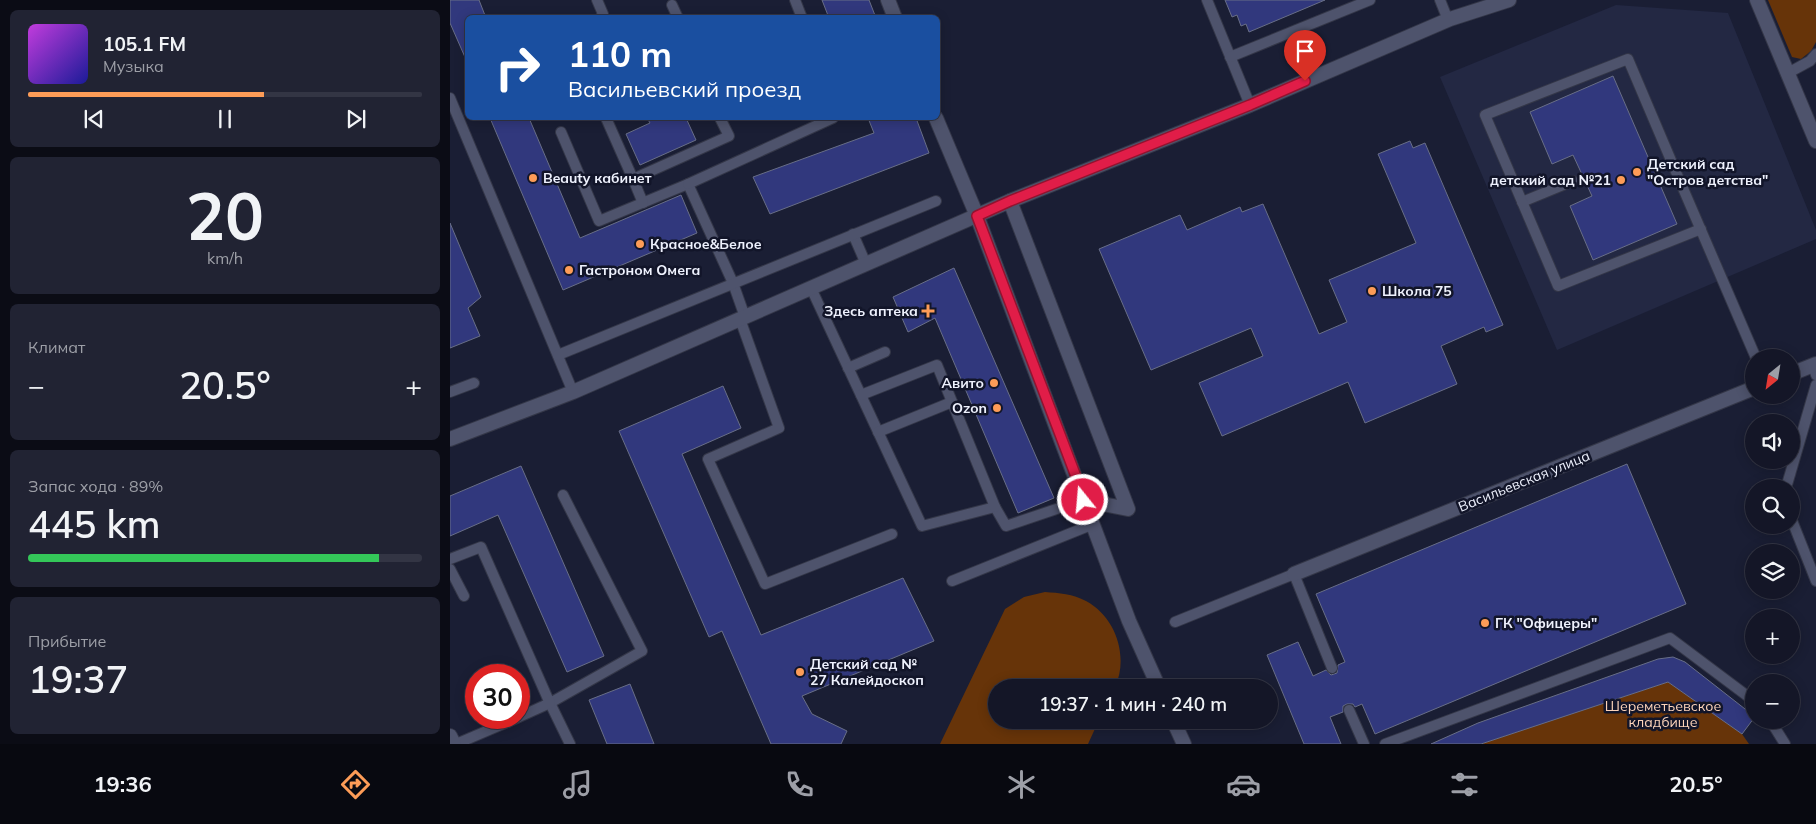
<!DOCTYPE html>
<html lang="ru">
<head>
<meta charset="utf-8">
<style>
	:root { --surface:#141627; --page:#212333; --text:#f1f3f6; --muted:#9d9fa7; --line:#333544; --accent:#fd9c57 }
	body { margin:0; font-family:Mulish,sans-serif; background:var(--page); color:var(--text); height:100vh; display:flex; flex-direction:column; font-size:19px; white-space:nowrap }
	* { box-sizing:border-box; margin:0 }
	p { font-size:16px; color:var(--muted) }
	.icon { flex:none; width:28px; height:28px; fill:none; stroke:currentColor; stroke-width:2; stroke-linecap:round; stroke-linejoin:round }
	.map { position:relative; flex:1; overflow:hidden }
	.panel { display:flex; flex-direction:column; gap:10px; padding:10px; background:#0b0c15; width:450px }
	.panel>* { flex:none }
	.top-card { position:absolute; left:15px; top:15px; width:475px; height:105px; border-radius:8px; box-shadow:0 2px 12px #0003,0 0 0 1px var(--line); background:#1a4fa0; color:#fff; overflow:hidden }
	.needle { width:32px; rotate:210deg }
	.controls { position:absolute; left:1295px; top:349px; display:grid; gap:10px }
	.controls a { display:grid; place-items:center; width:55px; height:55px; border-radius:50%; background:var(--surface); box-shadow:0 2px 12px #0003,0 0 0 1px var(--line); font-size:25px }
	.speed { position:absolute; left:15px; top:664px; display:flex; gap:10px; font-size:25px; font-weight:700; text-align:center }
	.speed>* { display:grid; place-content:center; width:65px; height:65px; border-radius:50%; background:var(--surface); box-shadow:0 2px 12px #0003,0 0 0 1px var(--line); line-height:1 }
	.speed .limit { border:8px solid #d22; background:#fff; color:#111 }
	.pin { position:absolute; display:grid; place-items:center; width:42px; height:42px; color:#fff; margin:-51px -21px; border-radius:50% 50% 50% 0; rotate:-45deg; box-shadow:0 0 5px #0007 }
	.pin .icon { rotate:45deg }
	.me { position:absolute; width:55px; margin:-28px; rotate:343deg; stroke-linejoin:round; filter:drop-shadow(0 0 4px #0008) }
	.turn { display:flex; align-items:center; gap:18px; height:105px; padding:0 20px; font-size:22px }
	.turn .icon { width:65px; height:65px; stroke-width:2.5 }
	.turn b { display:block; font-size:35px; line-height:42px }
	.big { font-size:38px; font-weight:600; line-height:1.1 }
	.panel .tile { flex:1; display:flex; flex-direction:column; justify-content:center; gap:8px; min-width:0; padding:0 18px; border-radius:8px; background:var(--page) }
	.panel .dial { align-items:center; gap:0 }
	.dial b { font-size:65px; line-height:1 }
	.song { display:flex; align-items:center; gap:15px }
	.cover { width:60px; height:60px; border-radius:8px; background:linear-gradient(135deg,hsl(290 70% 55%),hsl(240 70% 35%)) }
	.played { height:5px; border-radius:2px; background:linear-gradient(90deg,var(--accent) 60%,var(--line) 60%) }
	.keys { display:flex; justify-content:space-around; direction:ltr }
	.heat { display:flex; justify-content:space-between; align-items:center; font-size:28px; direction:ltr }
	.charge { height:8px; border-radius:4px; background:linear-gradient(90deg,#34c759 89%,var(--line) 0) }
	.trip { position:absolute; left:538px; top:679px; width:290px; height:50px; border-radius:25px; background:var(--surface); box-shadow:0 2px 12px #0003,0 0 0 1px var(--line); font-weight:600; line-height:50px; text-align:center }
	.menu { display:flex; height:80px; justify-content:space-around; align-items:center; background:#080910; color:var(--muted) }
	.menu .icon { width:35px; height:35px }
	.menu .active { color:var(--accent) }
	.menu b { font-size:22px; color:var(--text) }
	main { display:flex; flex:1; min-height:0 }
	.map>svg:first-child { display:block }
	.built { fill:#232843 }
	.green { fill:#673409 }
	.building { fill:#31387d; stroke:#686e87 }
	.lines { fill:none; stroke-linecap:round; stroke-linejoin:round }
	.service-casing { stroke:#343748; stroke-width:12 }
	.minor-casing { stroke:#343748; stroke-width:16 }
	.service { stroke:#4e536c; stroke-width:10 }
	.minor { stroke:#4e536c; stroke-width:14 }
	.route-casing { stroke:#92132f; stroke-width:12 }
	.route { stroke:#e11d48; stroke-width:9 }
	.poi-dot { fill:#fd9c57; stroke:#121529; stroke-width:2 }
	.labels { text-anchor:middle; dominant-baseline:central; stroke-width:5; stroke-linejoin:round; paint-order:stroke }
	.poi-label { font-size:14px; font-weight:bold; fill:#eef1fd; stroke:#121529; text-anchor:start }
	.street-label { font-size:14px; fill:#eef1fd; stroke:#121529 }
	.park-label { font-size:14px; fill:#fdd4ba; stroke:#121529 }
</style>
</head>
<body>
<main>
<section class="panel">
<div class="tile">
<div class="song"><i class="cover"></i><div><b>105.1 FM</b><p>Музыка</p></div></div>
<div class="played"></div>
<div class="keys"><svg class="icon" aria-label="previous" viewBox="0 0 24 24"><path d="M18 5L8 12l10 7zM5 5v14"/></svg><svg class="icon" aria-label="pause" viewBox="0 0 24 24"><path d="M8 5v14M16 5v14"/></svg><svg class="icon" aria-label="next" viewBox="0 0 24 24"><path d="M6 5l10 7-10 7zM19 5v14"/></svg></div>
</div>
<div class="tile dial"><b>20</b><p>km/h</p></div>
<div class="tile"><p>Климат</p>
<div class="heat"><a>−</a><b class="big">20.5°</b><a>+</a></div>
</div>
<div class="tile"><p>Запас хода · 89%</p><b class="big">445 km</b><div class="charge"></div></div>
<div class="tile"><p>Прибытие</p><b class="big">19:37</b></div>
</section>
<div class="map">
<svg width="1366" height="744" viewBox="0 0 1366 744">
	<rect width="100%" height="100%" fill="#1a1e34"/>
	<!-- built -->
	<polygon class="built" points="1166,5 1278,13 1366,230 1366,239 1107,350 990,77"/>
	<!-- green -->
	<g class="green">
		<polygon points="1318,0 1366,0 1366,42 1361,51 1351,59 1342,57"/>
		<path d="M 595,592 C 609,593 623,594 636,601 C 666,617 679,657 665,687 L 546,688 L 546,720 L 649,720 L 638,744 L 490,744 L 555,609 L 574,597 Z"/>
		<polygon points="1218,682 1292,734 1299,744 1031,744"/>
	</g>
	<!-- building -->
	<g class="building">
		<polygon points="0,0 29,0 36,18 18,18 18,64 0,23"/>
		<polygon points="372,0 419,0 426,18 379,18"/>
		<polygon points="775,0 875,0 799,32 796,24 791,26 787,15 782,17"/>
		<polygon points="1163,76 1227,224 1143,260 1120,206 1142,196 1123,155 1102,164 1080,112"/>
		<polygon points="40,118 79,118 130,238 231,195 247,233 113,290"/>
		<polygon points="197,118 236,118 246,140 190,165 176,134 200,123"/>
		<polygon points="418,118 466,118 479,153 320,214 303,177 424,133"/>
		<polygon points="960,141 963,148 975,143 1053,325 1036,332 1034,327 991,346 1007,384 915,423 898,382 772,436 749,383 813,356 801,328 701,370 649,249 730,215 737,230 790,207 792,212 813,204 869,334 897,322 879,280 966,243 928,154"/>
		<polygon points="0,223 31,297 18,308 30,336 0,348"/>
		<polygon points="504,268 604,498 568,513 485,318 458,332 443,297"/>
		<polygon points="273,386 291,428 232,454 311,635 453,578 484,641 352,696 362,714 397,731 391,744 321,744 272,631 259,637 169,431"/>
		<polygon points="1177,464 1236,604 925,734 912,704 905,707 903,704 897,704 893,706 893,712 880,717 891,744 854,744 817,655 848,642 863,676 876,670 881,675 887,673 888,665 895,662 866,594"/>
		<polygon points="71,466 154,656 117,672 48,515 0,536 0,496"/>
		<polygon points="1223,657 1235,662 1304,716 1304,718 1292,734 1218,682 1031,744 981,744 1028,723 1208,659"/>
		<polygon points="180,684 204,744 157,744 139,700"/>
	</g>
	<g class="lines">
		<!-- service casing -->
		<g class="service-casing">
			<g id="service">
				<polyline points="147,0 153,14 150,18"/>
				<polyline points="345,0 352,18"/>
				<polyline points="757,0 800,105"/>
				<polyline points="990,0 998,20"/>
				<polyline points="222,5 228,18"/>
				<polyline points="780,57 920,0"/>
				<polyline points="1338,73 1360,61 1366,54"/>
				<polyline points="0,98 123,392"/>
				<polyline points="156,118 183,179 279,136 270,118"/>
				<polyline points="111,132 149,221 238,184 283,283 295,317"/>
				<polyline points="183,179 193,203"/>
				<polyline points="238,184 383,118"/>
				<polyline points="1072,202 1123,181"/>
				<path d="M 1251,229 L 1108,286 L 1035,115 L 1178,59 C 1220,159 1263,258 1306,358"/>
				<polyline points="403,234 416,264"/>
				<polyline points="361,288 472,526 545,507 556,526 633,500"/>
				<polyline points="290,319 329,428 258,459 315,584 442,534"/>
				<polyline points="108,355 486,201"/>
				<polyline points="1363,365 1366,375"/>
				<polyline points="398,368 435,352"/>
				<polyline points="0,392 24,383"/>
				<polyline points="411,395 487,365 545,507"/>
				<polyline points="428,432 502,402"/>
				<polyline points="1336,488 1366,385"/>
				<polyline points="113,495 192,651 100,703 120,744"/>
				<polyline points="1341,518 1366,581"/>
				<polyline points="0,559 31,547 98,699 100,703 69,717"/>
				<polyline points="0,569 14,596"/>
				<polyline points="502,581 641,525"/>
				<polyline points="725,622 844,574 882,668"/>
				<polyline points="899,710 914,744"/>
				<polyline points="1320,720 1335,744"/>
				<polyline points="6,744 67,718"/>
				<polyline points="935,744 1220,638 1304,701"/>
			</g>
		</g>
		<!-- minor casing -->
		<g class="minor-casing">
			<g id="minor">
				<polyline points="438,0 445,18"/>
				<polyline points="1307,0 1366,141"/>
				<polyline points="486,118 527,216 679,621 709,688"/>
				<polyline points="560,201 678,509 633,500"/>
				<polyline points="1341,374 1366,364"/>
				<polyline points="0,439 123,392 560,201 800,105 1000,19 1059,0"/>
				<polyline points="844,574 1304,388"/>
				<polyline points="723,720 734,744"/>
				<polyline points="0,736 4,744"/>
			</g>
		</g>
		<!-- service -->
		<use href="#service" class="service"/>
		<!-- minor -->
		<use href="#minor" class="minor"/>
	</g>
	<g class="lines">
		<!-- route casing -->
		<g class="route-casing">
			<polyline id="route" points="633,500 630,487 527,216 560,201 800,105 855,81"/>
		</g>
		<!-- route -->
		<use href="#route" class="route"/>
	</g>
	<!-- markers -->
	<g class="poi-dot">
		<circle cx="1187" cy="172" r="5"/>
		<circle cx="83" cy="178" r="5"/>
		<circle cx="1171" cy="180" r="5"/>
		<circle cx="190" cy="244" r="5"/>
		<circle cx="119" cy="270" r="5"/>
		<circle cx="922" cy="291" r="5"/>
		<path d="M475.5 303.5h5v5h5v5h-5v5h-5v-5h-5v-5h5z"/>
		<circle cx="544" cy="383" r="5"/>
		<circle cx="547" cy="408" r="5"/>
		<circle cx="1035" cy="623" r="5"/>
		<circle cx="350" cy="672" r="5"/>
	</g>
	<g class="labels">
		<!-- poi labels -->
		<g class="poi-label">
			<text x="1197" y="164">Детский сад<tspan x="1197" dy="16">"Остров детства"</tspan></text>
			<text x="93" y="178">Beauty кабинет</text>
			<text x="1161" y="180" text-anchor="end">детский сад №21</text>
			<text x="200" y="244">Красное&amp;Белое</text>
			<text x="129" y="270">Гастроном Омега</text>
			<text x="932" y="291">Школа 75</text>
			<text x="468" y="311" text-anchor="end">Здесь аптека</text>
			<text x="534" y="383" text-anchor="end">Авито</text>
			<text x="537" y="408" text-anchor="end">Ozon</text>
			<text x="1045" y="623">ГК "Офицеры"</text>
			<text x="360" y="664">Детский сад №<tspan x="360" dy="16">27 Калейдоскоп</tspan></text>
		</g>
		<!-- street labels -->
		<g class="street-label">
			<text transform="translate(1074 481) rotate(-22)">Васильевская улица</text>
		</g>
		<!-- park labels -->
		<g class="park-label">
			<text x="1213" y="706">Шереметьевское<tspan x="1213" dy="16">кладбище</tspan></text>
		</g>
	</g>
</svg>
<div class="controls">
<a><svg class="needle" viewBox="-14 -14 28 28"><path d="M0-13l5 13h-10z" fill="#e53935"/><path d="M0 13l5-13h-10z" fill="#9d9fa7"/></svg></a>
<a><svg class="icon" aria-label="sound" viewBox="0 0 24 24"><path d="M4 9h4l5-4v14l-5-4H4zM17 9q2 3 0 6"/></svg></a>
<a><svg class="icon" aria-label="search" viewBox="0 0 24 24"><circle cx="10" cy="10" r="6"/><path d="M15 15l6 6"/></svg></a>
<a><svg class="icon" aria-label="layers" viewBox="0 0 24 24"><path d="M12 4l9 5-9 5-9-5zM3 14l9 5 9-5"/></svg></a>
<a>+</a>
<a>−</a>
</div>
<div class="speed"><div class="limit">30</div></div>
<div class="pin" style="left:855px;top:81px;background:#d93025"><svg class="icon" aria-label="arrive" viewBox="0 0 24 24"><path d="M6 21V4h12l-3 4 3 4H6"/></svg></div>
<svg class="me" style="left:633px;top:500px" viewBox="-20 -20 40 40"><circle r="17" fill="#e11d48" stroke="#fff" stroke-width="3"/><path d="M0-11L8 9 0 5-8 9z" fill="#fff"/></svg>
<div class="trip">19:37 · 1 мин · 240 m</div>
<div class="top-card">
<div class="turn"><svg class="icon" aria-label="right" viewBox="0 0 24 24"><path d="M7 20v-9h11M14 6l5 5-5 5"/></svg><div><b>110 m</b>Васильевский проезд</div></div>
</div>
</div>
</main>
<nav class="menu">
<b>19:36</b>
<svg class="icon active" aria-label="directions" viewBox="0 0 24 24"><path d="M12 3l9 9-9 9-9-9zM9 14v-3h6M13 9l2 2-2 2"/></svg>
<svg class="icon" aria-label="music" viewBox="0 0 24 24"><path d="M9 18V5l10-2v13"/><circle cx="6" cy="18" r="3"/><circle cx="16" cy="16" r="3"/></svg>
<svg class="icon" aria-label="phone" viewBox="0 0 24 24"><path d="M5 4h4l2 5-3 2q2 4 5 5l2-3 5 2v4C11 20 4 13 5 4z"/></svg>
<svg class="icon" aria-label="climate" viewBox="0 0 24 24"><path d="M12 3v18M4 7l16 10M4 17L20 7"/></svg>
<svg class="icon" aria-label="car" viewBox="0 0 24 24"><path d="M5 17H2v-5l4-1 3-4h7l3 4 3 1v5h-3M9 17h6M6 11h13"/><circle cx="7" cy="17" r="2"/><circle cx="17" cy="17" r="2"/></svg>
<svg class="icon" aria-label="filters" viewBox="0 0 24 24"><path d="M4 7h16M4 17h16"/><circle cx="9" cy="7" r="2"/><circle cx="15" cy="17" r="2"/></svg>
<b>20.5°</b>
</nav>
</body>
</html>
